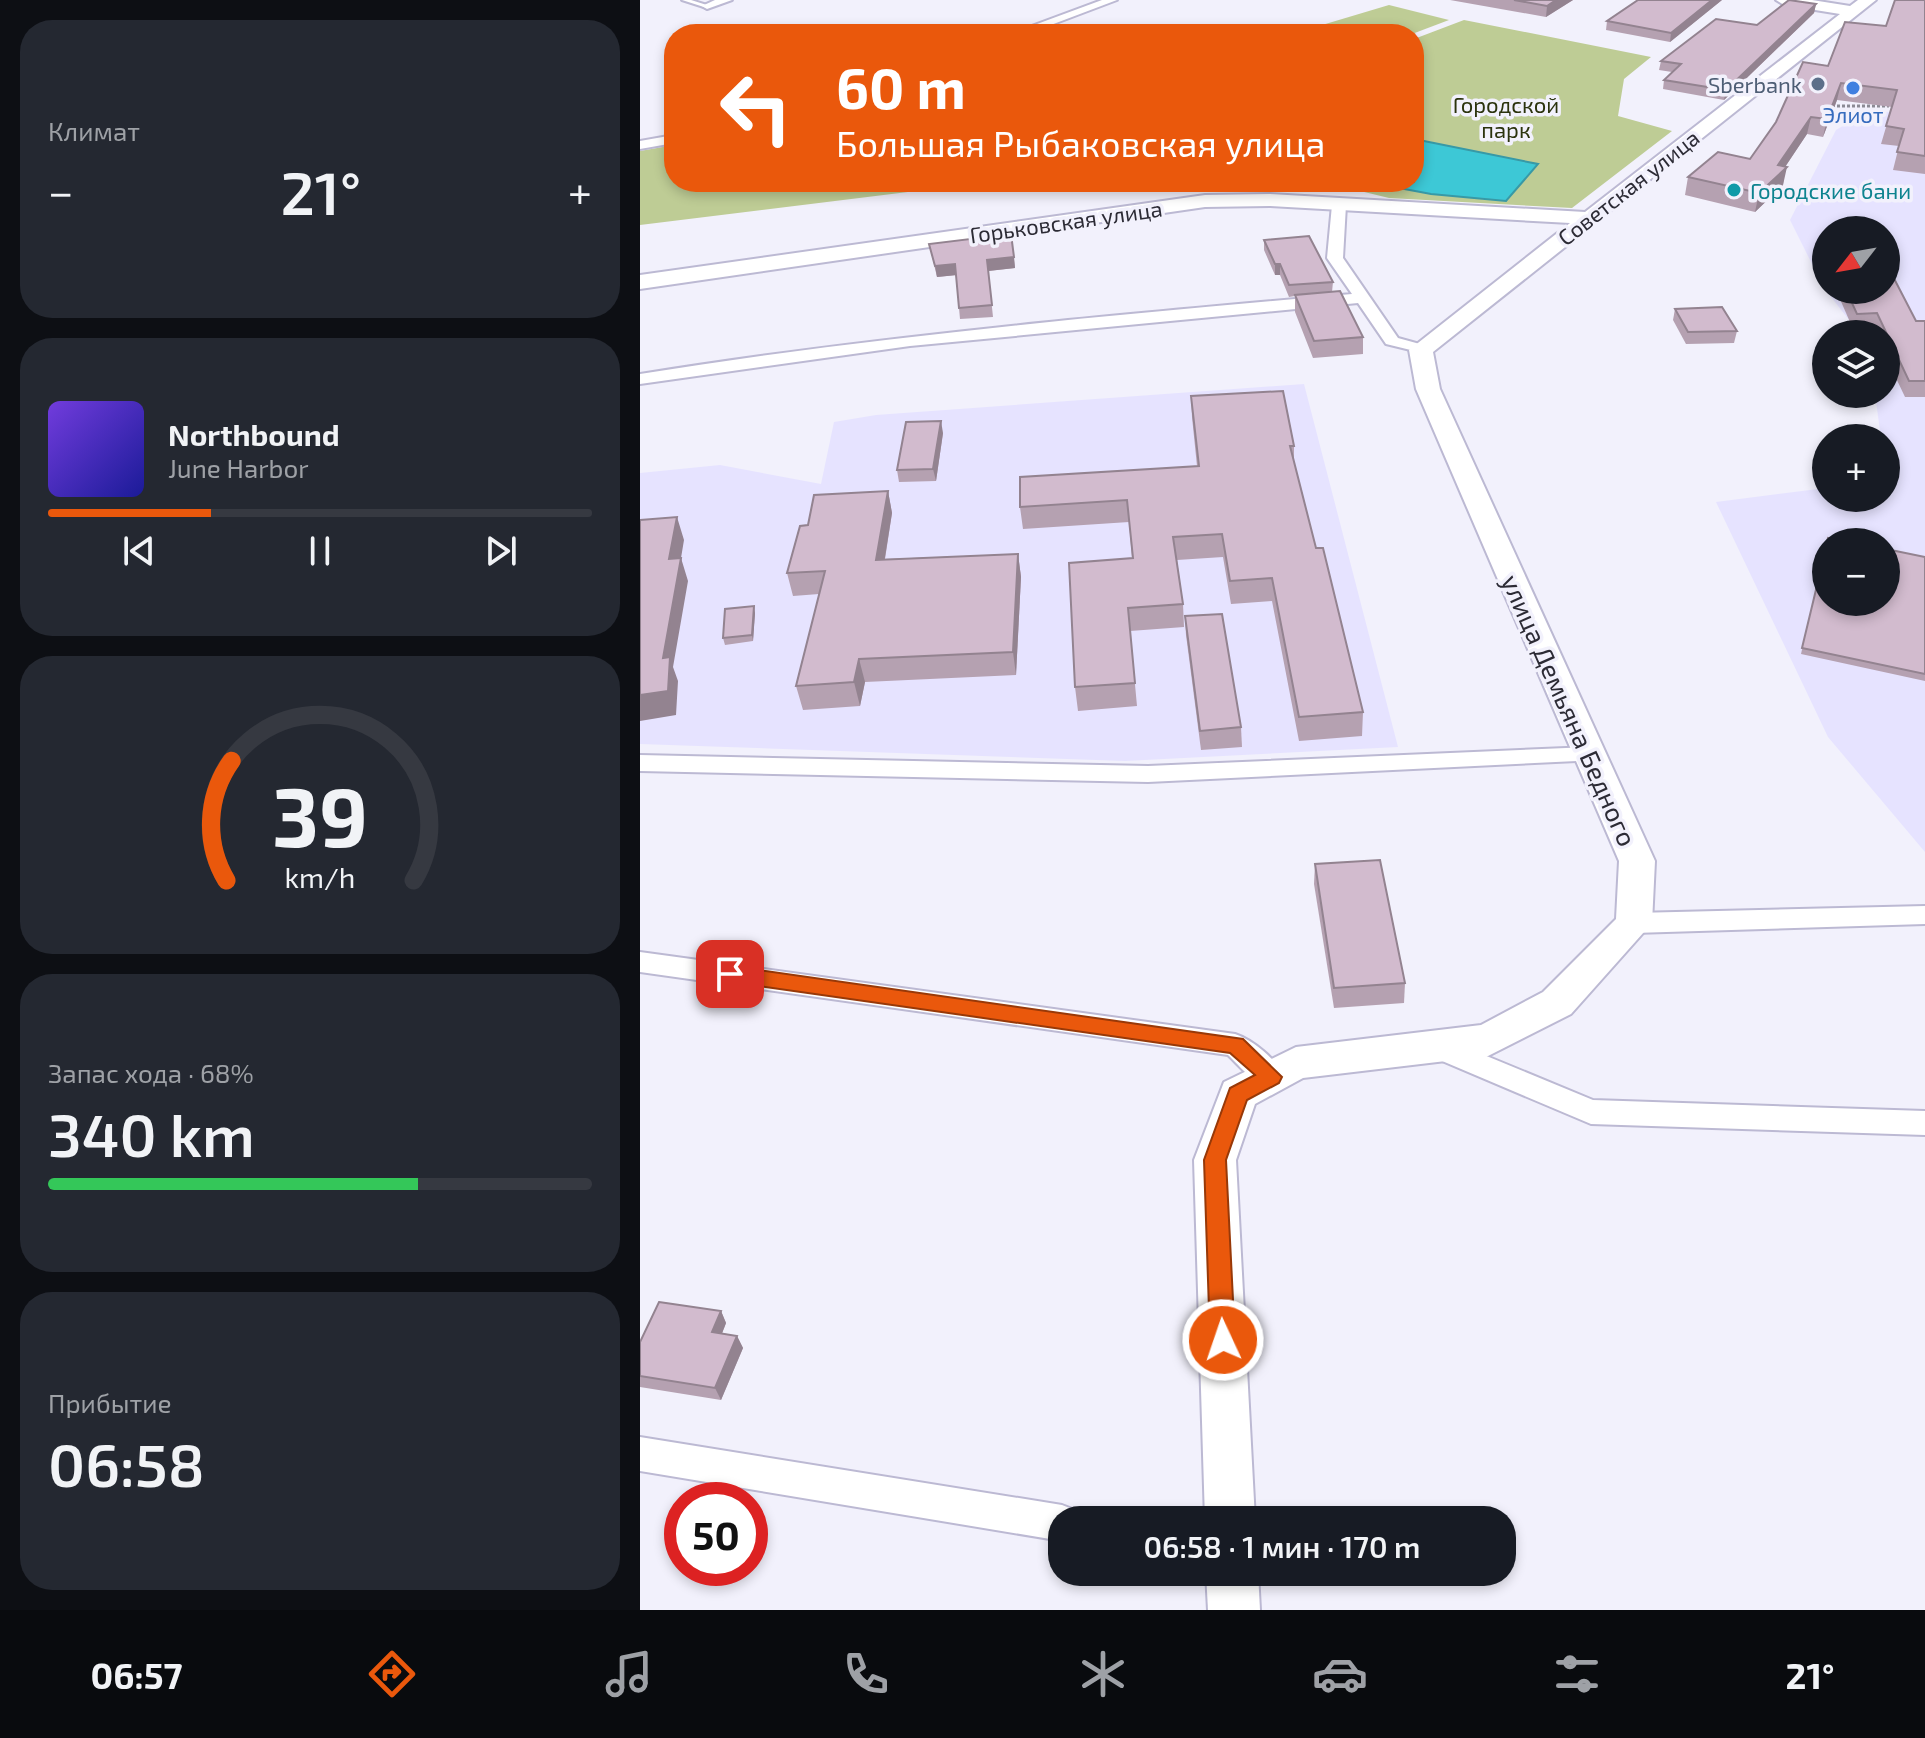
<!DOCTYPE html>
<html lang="ru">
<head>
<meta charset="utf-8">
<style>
	:root { --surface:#171b24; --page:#242831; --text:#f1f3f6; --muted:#9ea1a6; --line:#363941; --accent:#ea580c }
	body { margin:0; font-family:"Exo 2",sans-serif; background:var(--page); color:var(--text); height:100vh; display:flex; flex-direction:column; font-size:30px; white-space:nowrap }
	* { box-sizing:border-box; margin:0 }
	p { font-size:26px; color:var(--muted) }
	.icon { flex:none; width:44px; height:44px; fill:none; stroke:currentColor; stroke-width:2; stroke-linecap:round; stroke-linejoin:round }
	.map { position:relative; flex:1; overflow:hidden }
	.panel { display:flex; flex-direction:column; gap:20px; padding:20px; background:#0d0f14; width:640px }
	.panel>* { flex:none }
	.hud { position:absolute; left:24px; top:24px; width:760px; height:168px; border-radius:32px; box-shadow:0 4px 12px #0003; background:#ea580c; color:#fff; overflow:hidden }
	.needle { width:52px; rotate:239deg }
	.controls { position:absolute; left:1172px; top:216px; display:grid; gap:16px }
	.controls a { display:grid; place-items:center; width:88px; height:88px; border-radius:50%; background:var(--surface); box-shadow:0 4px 12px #0003; font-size:40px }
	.speed { position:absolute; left:24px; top:1482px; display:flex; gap:16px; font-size:40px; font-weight:700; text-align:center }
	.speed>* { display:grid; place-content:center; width:104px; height:104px; border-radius:50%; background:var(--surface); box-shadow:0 4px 12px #0003; line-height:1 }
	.speed .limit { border:12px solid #d22; background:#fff; color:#111 }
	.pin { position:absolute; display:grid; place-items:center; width:68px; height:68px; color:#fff; margin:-34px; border-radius:16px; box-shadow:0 4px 12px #0006 }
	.me { position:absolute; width:88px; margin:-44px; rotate:357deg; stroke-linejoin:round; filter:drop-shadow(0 0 6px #0008) }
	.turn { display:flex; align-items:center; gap:28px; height:168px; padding:0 40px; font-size:36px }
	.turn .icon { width:104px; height:104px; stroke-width:2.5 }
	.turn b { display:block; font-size:56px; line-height:68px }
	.big { font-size:60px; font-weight:600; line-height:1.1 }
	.panel .card { flex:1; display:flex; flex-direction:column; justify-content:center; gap:12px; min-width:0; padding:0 28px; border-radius:32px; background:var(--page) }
	.panel .dial { align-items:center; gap:0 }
	.dial svg { height:208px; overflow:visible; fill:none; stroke:var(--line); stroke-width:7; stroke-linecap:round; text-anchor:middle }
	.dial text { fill:var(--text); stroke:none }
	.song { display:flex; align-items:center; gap:24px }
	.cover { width:96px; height:96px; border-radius:12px; background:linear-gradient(135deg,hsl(260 70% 55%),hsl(240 70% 35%)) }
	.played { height:8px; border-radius:4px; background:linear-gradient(90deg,var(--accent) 30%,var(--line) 30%) }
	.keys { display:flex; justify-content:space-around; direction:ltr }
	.heat { display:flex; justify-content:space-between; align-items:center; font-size:44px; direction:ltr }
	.charge { height:12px; border-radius:6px; background:linear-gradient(90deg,#34c759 68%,var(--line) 0) }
	.trip { position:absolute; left:408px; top:1506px; width:468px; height:80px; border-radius:32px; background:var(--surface); box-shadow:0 4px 12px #0003; font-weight:600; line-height:80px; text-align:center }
	.tabs { display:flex; height:128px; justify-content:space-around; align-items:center; background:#090b0e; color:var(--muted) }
	.tabs .icon { width:56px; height:56px }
	.tabs .on { color:var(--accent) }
	.tabs b { font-size:36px; color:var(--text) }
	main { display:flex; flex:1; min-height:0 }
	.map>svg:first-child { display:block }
	.built { fill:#e6e3ff; fill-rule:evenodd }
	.green { fill:#becc95 }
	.water { fill:#3dc8d6; stroke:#3899a6; stroke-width:2 }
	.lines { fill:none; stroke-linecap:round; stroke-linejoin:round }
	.lane-casing { stroke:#bcb9d3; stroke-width:4 }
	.street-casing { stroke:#bcb9d3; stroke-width:4 }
	.secondary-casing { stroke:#bcb9d3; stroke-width:4 }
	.path { stroke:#8c8b95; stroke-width:3; stroke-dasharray:3 2; stroke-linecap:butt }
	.lane { fill:#fff; fill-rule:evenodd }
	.street { fill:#fff; fill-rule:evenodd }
	.secondary { fill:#fff; fill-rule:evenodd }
	.wall { fill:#b5a1b1 }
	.shaded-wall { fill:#938390 }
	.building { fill:#d2bbce; stroke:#938390; stroke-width:2 }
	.route { fill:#ea580c; stroke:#983908; stroke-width:2 }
	.service-dot { fill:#5c6f8a; stroke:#f2f1fc; stroke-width:3 }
	.shop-dot { fill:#3f7fe0; stroke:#f2f1fc; stroke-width:3 }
	.culture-dot { fill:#0f9aa8; stroke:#f2f1fc; stroke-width:3 }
	.labels { text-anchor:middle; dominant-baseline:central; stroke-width:7; stroke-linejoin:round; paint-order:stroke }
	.far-service-label { font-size:22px; fill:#4e5e75; stroke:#f2f1fc; text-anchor:end }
	.far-park-label { font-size:22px; fill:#2b330d; stroke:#f2f1fc }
	.far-shop-label { font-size:22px; fill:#366cbe; stroke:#f2f1fc }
	.far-street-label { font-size:22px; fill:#2c2b35; stroke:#f2f1fc }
	.far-culture-label { font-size:22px; fill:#0d838f; stroke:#f2f1fc; text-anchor:start }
	.street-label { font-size:26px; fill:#2c2b35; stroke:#f2f1fc }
</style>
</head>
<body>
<main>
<section class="panel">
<div class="card"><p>Климат</p>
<div class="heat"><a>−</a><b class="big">21°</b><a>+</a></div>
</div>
<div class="card">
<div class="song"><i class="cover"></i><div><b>Northbound</b><p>June Harbor</p></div></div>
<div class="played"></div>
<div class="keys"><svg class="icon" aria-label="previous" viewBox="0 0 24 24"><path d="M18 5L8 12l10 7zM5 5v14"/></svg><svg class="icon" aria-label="pause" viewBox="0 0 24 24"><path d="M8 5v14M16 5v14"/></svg><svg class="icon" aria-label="next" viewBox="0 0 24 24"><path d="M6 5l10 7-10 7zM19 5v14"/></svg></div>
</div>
<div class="card dial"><svg viewBox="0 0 100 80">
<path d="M14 69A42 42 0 1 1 86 69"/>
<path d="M14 69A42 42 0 0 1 16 23" stroke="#ea580c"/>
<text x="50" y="56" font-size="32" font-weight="700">39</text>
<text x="50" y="72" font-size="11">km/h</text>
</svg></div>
<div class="card"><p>Запас хода · 68%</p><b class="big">340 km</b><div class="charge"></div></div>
<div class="card"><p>Прибытие</p><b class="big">06:58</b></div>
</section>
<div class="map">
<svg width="1285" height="1610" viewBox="0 0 1285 1610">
	<rect width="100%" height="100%" fill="#f2f1fc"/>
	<!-- built -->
	<g class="built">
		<path d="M 1285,63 L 1285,852 L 1188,737 L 1076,502 L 1186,488 L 1186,498 L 1246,498 L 1246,438 L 1241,438 L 1235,394 L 1246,394 L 1246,334 L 1220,334 L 1184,288 L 1150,220 L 1196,130 L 1228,111 L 1270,113 ZM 1186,230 L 1246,230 L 1246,290 L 1186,290 ZM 1186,542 L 1246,542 L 1246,602 L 1186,602 Z"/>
		<polygon points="664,384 758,747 485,761 0,744 0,473 80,465 181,484 194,422 236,415"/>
	</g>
	<!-- green -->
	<g class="green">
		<polygon points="749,5 809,20 772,34 652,34"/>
		<polygon points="824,20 1011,57 984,79 978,116 1032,131 932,208 749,198 683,182 774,182 774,39"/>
		<polygon points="34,145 34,182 349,182 0,225 0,151"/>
	</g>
	<!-- water -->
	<polygon class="water" points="774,139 898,164 866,201 791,194 727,182 774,182"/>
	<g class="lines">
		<!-- lane casing -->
		<g class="lane-casing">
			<polygon id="lane" points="42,0 51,0 70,6 67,8"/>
		</g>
		<!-- street casing -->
		<g class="street-casing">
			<g id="street">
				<polygon points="75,0 92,0 67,9 62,6"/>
				<polygon points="462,0 477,0 387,34 370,34"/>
				<polygon points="34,135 34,143 0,149 0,141"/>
				<path d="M 699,201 L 706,205 L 703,258 L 758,338 L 787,346 L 787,354 L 746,344 L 718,303 L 270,346 L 0,384 L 0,374 C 236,336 474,315 712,294 L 687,258 L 692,205 Z"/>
				<polygon points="950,747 962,755 958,760 508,782 0,771 0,755 508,766"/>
				<polygon points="1285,906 1285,924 994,933 985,930 981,923 985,916 994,913"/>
				<path d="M 0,952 L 595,1034 C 613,1040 637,1060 645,1077 L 641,1085 C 619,1092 603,1069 588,1055 L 0,972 Z"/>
				<polygon points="798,1036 953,1100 1285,1111 1285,1135 951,1124 788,1055 784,1047 788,1039"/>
				<polygon points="0,1437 422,1505 435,1510 439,1520 422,1520 422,1541 0,1471"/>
			</g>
		</g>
		<!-- secondary casing -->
		<g class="secondary-casing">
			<g id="secondary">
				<polygon points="1136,0 1172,0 1210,6 1218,0 1236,0 793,352 800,389 1015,861 1012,923 931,1014 848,1056 663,1078 615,1104 596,1160 615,1520 565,1520 554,1160 584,1082 656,1047 841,1025 903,992 976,919 979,861 776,389 769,350 930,223 630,206 565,207 0,289 0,275 565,195 630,194 945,212 1200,14 1144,5"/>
				<polygon points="566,1572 618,1572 620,1610 568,1610"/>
			</g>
		</g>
		<!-- path -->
		<polyline class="path" points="1187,106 1249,106"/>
		<!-- lane -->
		<use href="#lane" class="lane"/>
		<!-- street -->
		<use href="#street" class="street"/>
		<!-- secondary -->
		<use href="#secondary" class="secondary"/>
	</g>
	<!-- wall -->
	<g class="wall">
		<polygon points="810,0 933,0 906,17"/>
		<polygon points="1082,0 1030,42 966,30 967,21"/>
		<polygon points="1285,0 1285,174 1253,170 1259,146 1241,144 1252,107 1197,100 1183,137 1167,134 1145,167 1143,185 1115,212 1045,195 1048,177 1110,159 1188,66"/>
		<polygon points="1176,4 1174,13 1084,100 1023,89 1024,80 1032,72 1019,70 1021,61"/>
		<polygon points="371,234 375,268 348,271 353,317 320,319 316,275 297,277 289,244"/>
		<polygon points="624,240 693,282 692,292 723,337 723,354 673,358 655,312 655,296 649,297 640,275 635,275 624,250"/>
		<polygon points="1196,290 1246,290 1276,321 1285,321 1285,397 1265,397 1246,357 1246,334 1235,334 1233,328 1213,329"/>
		<polygon points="1035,309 1097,331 1094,343 1046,344 1033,320"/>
		<polygon points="551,396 654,446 654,462 676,548 723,712 722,736 659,741 632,601 591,604 583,557 537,560 543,604 544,627 490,631 497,706 438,711 435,687 492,558 489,522 383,529 380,507 557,466 552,417"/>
		<polygon points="303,433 296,481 259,482 257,470"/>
		<polygon points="248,491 252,513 245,559 378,554 381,577 376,675 225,682 220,706 163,710 156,686 179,594 153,596 147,573"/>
		<polygon points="1186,546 1285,557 1285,681 1161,654"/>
		<polygon points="115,613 113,641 85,645 83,638"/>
		<polygon points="545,616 601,727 602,747 561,750 546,635"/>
		<polygon points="675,864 765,983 764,1003 694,1008 674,884"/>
		<polygon points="81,1311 86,1323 82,1333 97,1336 103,1348 81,1400 0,1387 0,1342"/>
	</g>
	<!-- shaded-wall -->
	<g class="shaded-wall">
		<polygon points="916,0 933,0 906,17 907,6"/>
		<polygon points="1072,0 1082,0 1030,42 1031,33"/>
		<polygon points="1176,4 1174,13 1084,100 1086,90"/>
		<polygon points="1201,83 1197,100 1183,137 1187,119"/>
		<polygon points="1171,117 1167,134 1141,173 1147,167 1143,185 1115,212 1119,193"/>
		<polygon points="374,257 375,268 348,271 353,317 347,260"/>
		<polygon points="315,264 317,275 297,277 295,266"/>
		<rect x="635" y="264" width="5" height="11"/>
		<polygon points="301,421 303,433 296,481 293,469"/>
		<polygon points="248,491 252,513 241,582 236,560"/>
		<polygon points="37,517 44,540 41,558 48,581 33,667 38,681 36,715 0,721 0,695 23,658 29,559"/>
		<polygon points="378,554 381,577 376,675 373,652"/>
		<polygon points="114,606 115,613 113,641 112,635"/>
		<polygon points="219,659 225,682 220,706 214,682"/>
		<polygon points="81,1311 86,1323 78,1344 72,1332"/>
		<polygon points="97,1336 103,1348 81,1400 75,1388"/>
	</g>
	<!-- building -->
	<g class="building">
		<polygon points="874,0 916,0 907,6"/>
		<polygon points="998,0 1072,0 1031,33 967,21"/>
		<polygon points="1149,0 1176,4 1086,90 1024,80 1041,64 1021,61 1076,19 1117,25"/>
		<polygon points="1255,0 1285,0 1285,156 1257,152 1264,129 1246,126 1257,90 1201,83 1187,119 1171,117 1138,165 1147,167 1119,193 1048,177 1078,152 1110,159 1136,122 1163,62 1188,66 1205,22 1246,26"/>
		<polygon points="371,234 374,257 347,260 352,305 319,308 315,264 295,266 289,244"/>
		<polygon points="669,236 693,282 649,285 640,264 635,264 624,240"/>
		<polygon points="1246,263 1276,321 1285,321 1285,381 1269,381 1237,313 1217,314 1206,290 1246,290"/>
		<polygon points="700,291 723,337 674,341 655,295"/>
		<polygon points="1082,307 1097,331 1048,332 1035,309"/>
		<polygon points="643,391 654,446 650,446 676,548 683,548 723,712 659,717 632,578 590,581 582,534 533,537 543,604 488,608 495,683 435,687 429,563 493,558 487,500 380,507 380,477 559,466 551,396"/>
		<polygon points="301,421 293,469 257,470 266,422"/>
		<polygon points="248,491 236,560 378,554 373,652 219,659 214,682 156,686 185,571 147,573 160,526 168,525 174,495"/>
		<polygon points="37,517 29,559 41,558 23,658 30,657 28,691 0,695 0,520"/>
		<polygon points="1188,538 1209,542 1187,542"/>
		<polygon points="1186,548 1186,602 1246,602 1246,549 1285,557 1285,674 1162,648"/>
		<polygon points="114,606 112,635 83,638 85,609"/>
		<polygon points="582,614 601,727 560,731 545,616"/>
		<polygon points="740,860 765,983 694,988 675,864"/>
		<polygon points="19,1302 81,1311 72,1332 97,1336 75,1388 0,1376 0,1342"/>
	</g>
	<!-- route -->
	<polygon class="route" points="90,966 603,1039 642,1077 639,1083 607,1100 586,1160 595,1340 591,1348 583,1352 574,1348 570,1340 564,1160 590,1088 615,1075 590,1053 90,982 79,974"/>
	<!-- markers -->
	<circle class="service-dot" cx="1178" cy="84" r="8"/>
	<circle class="shop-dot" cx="1213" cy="88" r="8"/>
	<circle class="culture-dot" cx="1094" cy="190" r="8"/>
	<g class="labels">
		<!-- far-service labels -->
		<g class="far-service-label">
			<text x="1162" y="84">Sberbank</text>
		</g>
		<!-- far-park labels -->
		<g class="far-park-label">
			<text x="866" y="104">Городской<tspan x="866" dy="25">парк</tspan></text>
		</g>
		<!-- far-shop labels -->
		<g class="far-shop-label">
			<text x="1213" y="114">Элиот</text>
		</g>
		<!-- far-street labels -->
		<g class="far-street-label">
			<text transform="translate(988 187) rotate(-38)">Советская улица</text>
			<text transform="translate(426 221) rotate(-8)">Горьковская улица</text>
		</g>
		<!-- far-culture labels -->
		<g class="far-culture-label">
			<text x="1110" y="190">Городские бани</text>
		</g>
		<!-- street labels -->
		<g class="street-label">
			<text transform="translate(930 710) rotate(66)">улица Демьяна Бедного</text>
		</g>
	</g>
</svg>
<div class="controls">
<a><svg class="needle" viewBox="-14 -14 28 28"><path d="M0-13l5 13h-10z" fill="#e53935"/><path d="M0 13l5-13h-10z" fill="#9ea1a6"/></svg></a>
<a><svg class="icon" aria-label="layers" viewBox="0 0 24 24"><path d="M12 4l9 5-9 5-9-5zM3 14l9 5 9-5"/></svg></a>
<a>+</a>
<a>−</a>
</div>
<div class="speed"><div class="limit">50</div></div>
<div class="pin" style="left:90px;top:974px;background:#d93025"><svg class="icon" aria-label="arrive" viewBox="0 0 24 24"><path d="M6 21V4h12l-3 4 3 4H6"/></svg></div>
<svg class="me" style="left:583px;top:1340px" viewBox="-20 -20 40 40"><circle r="17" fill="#ea580c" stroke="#fff" stroke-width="3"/><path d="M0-11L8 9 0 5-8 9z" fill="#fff"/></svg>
<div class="trip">06:58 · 1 мин · 170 m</div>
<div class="hud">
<div class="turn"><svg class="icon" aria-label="left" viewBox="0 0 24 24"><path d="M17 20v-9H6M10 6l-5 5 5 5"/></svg><div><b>60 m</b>Большая Рыбаковская улица</div></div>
</div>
</div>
</main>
<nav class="tabs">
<b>06:57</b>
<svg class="icon on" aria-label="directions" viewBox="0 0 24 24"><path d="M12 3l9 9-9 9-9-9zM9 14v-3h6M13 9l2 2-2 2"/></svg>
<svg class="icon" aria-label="music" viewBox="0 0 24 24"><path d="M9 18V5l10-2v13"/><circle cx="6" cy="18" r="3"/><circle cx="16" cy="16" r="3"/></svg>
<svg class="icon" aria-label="phone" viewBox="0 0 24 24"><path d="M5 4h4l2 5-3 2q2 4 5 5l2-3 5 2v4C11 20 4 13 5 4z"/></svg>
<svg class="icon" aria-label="climate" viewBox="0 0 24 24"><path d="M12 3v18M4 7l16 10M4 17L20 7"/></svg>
<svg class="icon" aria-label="car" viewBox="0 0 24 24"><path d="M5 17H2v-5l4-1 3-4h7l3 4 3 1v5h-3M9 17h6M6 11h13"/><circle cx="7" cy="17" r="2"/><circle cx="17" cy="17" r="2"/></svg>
<svg class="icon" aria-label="filters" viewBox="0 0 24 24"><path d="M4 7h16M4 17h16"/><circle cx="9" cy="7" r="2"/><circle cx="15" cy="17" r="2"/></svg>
<b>21°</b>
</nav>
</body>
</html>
